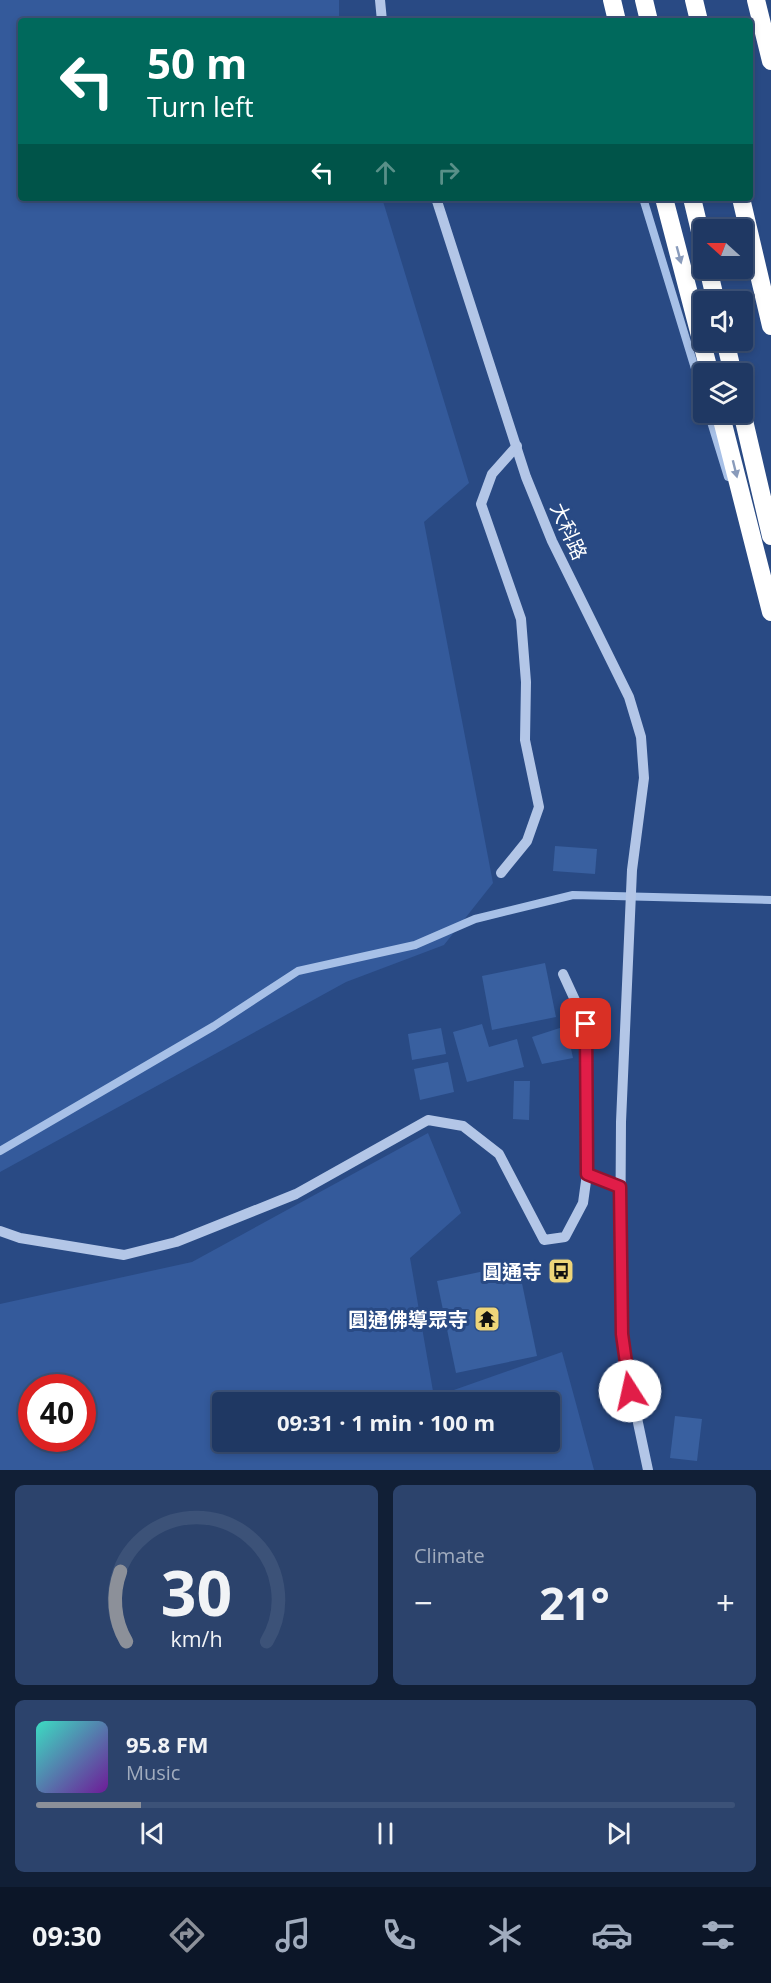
<!DOCTYPE html>
<html lang="en">
<head>
<meta charset="utf-8">
<style>
	:root { --surface:#1f3863; --page:#2c436c; --text:#f1f3f6; --muted:#a1acbe; --line:#3c5278; --accent:#8c9099 }
	body { margin:0; font-family:"Open Sans","Noto Sans TC",sans-serif; background:var(--page); color:var(--text); height:100vh; display:flex; flex-direction:column; font-size:22px; white-space:nowrap }
	* { box-sizing:border-box; margin:0 }
	p { font-size:20px; color:var(--muted) }
	.icon { flex:none; width:33px; height:33px; fill:none; stroke:currentColor; stroke-width:2; stroke-linecap:round; stroke-linejoin:round }
	.map { position:relative; height:1470px; overflow:hidden }
	.panel { display:flex; flex-direction:column; gap:15px; padding:15px; background:#111f36; flex:1 }
	.panel>* { flex:none }
	.guide { position:absolute; left:18px; top:18px; width:735px; height:183px; border-radius:6px; box-shadow:0 3px 9px #0003,0 0 0 2px var(--line); background:#00695c; color:#fff; overflow:hidden }
	.needle { width:39px; rotate:291deg }
	.fabs { position:absolute; left:693px; top:219px; display:grid; gap:12px }
	.fabs a { display:grid; place-items:center; width:60px; height:60px; border-radius:6px; background:var(--surface); box-shadow:0 3px 9px #0003,0 0 0 2px var(--line); font-size:30px }
	.speed { position:absolute; left:18px; top:1374px; display:flex; gap:12px; font-size:30px; font-weight:700; text-align:center }
	.speed>* { display:grid; place-content:center; width:78px; height:78px; border-radius:50%; background:var(--surface); box-shadow:0 3px 9px #0003,0 0 0 2px var(--line); line-height:1 }
	.speed .limit { border:9px solid #d22; background:#fff; color:#111 }
	.pin { position:absolute; display:grid; place-items:center; width:51px; height:51px; color:#fff; margin:-26px; border-radius:12px; box-shadow:0 3px 9px #0006 }
	.me { position:absolute; width:66px; margin:-33px; rotate:350deg; stroke-linejoin:round; filter:drop-shadow(0 0 4px #0008) }
	.turn { display:flex; align-items:center; gap:21px; height:126px; padding:0 30px; font-size:27px }
	.turn .icon { width:78px; height:78px; stroke-width:2.5 }
	.turn b { display:block; font-size:42px; line-height:51px }
	.lanes { display:flex; align-items:center; height:57px; padding:0 30px; background:#0003; justify-content:center; gap:30px; direction:ltr }
	.lanes .off { opacity:.35 }
	.big { font-size:45px; font-weight:700; line-height:1.1 }
	.panel .widget { flex:1; display:flex; flex-direction:column; justify-content:center; gap:9px; min-width:0; padding:0 21px; border-radius:9px; background:var(--page) }
	.panel .dial { align-items:center; gap:0 }
	.dial svg { height:156px; overflow:visible; fill:none; stroke:var(--line); stroke-width:7; stroke-linecap:round; text-anchor:middle }
	.dial text { fill:var(--text); stroke:none }
	.song { display:flex; align-items:center; gap:18px }
	.cover { width:72px; height:72px; border-radius:9px; background:linear-gradient(135deg,hsl(170 70% 55%),hsl(280 70% 35%)) }
	.played { height:6px; border-radius:3px; background:linear-gradient(90deg,var(--accent) 15%,var(--line) 15%) }
	.keys { display:flex; justify-content:space-around; direction:ltr }
	.heat { display:flex; justify-content:space-between; align-items:center; font-size:33px; direction:ltr }
	.panel .tiles { flex:1; display:grid; gap:15px; grid-template-columns:1fr 1fr }
	.widget:last-child { grid-column:span 2 }
	.trip { position:absolute; left:212px; top:1392px; width:348px; height:60px; border-radius:6px; background:var(--surface); box-shadow:0 3px 9px #0003,0 0 0 2px var(--line); font-weight:700; line-height:60px; text-align:center }
	.tab-bar { display:flex; height:96px; justify-content:space-around; align-items:center; background:#0c1628; color:var(--muted) }
	.tab-bar .icon { width:42px; height:42px }
	.tab-bar .on { color:var(--accent) }
	.tab-bar b { font-size:27px; color:var(--text) }
	.map>svg:first-child { display:block }
	.green { fill:#345a9b; fill-rule:evenodd }
	.lines { fill:none; stroke-linecap:round; stroke-linejoin:round }
	.stream { stroke:#a7c0e7; stroke-width:8 }
	.building { fill:#3960a0 }
	.minor { stroke:#b3c6e7; stroke-width:10 }
	.highway { stroke:#fff; stroke-width:18 }
	.oneway { fill:#899bbb }
	.route-casing { stroke:#92132f; stroke-width:15 }
	.route { stroke:#e11d48; stroke-width:10 }
	.labels { text-anchor:middle; dominant-baseline:central; stroke-width:6; stroke-linejoin:round; paint-order:stroke }
	.street-label { font-size:20px; fill:#fff; stroke:#294a84 }
	.poi-label { font-size:20px; font-weight:bold; fill:#fff; stroke:#294a84; text-anchor:end }
</style>
</head>
<body>
<div class="map">
<svg width="771" height="1470" viewBox="0 0 771 1470">
	<rect width="100%" height="100%" fill="#294a84"/>
	<!-- green -->
	<g class="green">
		<polygon points="0,0 339,0 339,21 21,21 21,198 382,198 469,483 424,522 493,883 444,945 346,982 0,1172"/>
		<path d="M 428,1133 L 461,1213 L 410,1258 L 434,1397 L 562,1352 L 594,1470 L 0,1470 L 0,1304 L 192,1262 ZM 32,1388 L 82,1388 L 82,1438 L 32,1438 ZM 222,1402 L 549,1402 L 549,1442 L 222,1442 Z"/>
	</g>
	<g class="lines">
		<!-- stream -->
		<g class="stream">
			<polyline points="643,198 704,398"/>
			<polyline points="708,412 728,477"/>
			<polyline points="0,1151 214,1026 298,971 415,945 475,919 573,895 771,900"/>
		</g>
	</g>
	<!-- building -->
	<g class="building">
		<polygon points="555,846 597,849 595,874 553,871"/>
		<polygon points="545,963 556,1017 492,1030 482,976"/>
		<polygon points="482,1024 489,1047 517,1039 524,1067 467,1082 453,1032"/>
		<polygon points="566,1026 573,1058 542,1064 532,1037"/>
		<polygon points="441,1028 446,1054 412,1060 408,1034"/>
		<polygon points="448,1062 454,1092 420,1100 414,1069"/>
		<polygon points="514,1081 530,1081 529,1120 513,1119"/>
		<polygon points="518,1264 537,1356 456,1373 437,1281"/>
		<polygon points="675,1416 702,1419 697,1461 670,1458"/>
	</g>
	<g class="lines">
		<!-- minor -->
		<g class="minor">
			<polyline points="380,0 382,21"/>
			<polyline points="436,198 526,477 552,541 629,697 641,737 644,778 632,870 621,1122 620,1278 623,1352 648,1470"/>
			<polyline points="501,873 527,841 539,807 525,740 526,682 521,619 481,504 492,474 517,446"/>
			<polyline points="563,974 586,1024 587,1174"/>
			<polyline points="0,1231 20,1238 124,1255 176,1242 296,1194 428,1120 463,1126 499,1154 544,1240 565,1237 583,1203 587,1174 620,1187"/>
		</g>
		<!-- highway -->
		<g class="highway">
			<polyline points="612,0 617,21"/>
			<polyline points="644,0 649,21"/>
			<polyline points="694,0 699,21"/>
			<polyline points="756,0 771,61"/>
			<polyline points="664,198 710,374"/>
			<polyline points="692,198 704,248"/>
			<polyline points="741,198 771,326"/>
			<polyline points="708,268 716,302"/>
			<polyline points="725,340 733,374"/>
			<polyline points="720,412 771,612"/>
			<polyline points="742,412 771,536"/>
		</g>
	</g>
	<!-- one-way arrows -->
	<defs><path id="oneway-solid" d="M-6-.8H1V-3.2L6.5 0L1 3.2V.8H-6Z" transform="scale(1.5)"/></defs>
	<g class="oneway">
		<use href="#oneway-solid" transform="translate(679 255) rotate(75)"/>
		<use href="#oneway-solid" transform="translate(735 469) rotate(76)"/>
	</g>
	<g class="lines">
		<!-- route casing -->
		<g class="route-casing">
			<polyline id="route" points="586,1024 587,1174 620,1187 622,1334 630,1391"/>
		</g>
		<!-- route -->
		<use href="#route" class="route"/>
	</g>
	<!-- icons -->
	<defs>
		<g id="bus-square" transform="scale(1.35)"><rect x="-9" y="-9" width="18" height="18" rx="4" fill="#eed579" stroke="#294a84"/><path d="M-5-6H5V4H4V6H2V4H-2V6H-4V4H-5ZM-3.5-4V0h7V-4ZM-3.5 1.2v1.5H-2V1.2ZM2 1.2v1.5H3.5V1.2Z" fill="#111"/></g>
		<g id="temple-square" transform="scale(1.35)"><rect x="-9" y="-9" width="18" height="18" rx="4" fill="#eed579" stroke="#294a84"/><path d="M0-6L5-2H3V0L6.5 2.5H4V6H1.5V3h-3V6H-4V2.5H-6.5L-3 0V-2H-5Z" fill="#111"/></g>
	</defs>
	<g fill-rule="evenodd">
		<use href="#bus-square" x="561" y="1271"/>
		<use href="#temple-square" x="487" y="1319"/>
	</g>
	<g class="labels">
		<!-- street labels -->
		<g class="street-label">
			<text transform="translate(569 531) rotate(66)">大科路</text>
		</g>
		<!-- poi labels -->
		<g class="poi-label">
			<text x="542" y="1271">圓通寺</text>
			<text x="468" y="1319">圓通佛導眾寺</text>
		</g>
	</g>
</svg>
<div class="fabs">
<a><svg class="needle" viewBox="-14 -14 28 28"><path d="M0-13l5 13h-10z" fill="#e53935"/><path d="M0 13l5-13h-10z" fill="#a1acbe"/></svg></a>
<a><svg class="icon" aria-label="sound" viewBox="0 0 24 24"><path d="M4 9h4l5-4v14l-5-4H4zM17 9q2 3 0 6"/></svg></a>
<a><svg class="icon" aria-label="layers" viewBox="0 0 24 24"><path d="M12 4l9 5-9 5-9-5zM3 14l9 5 9-5"/></svg></a>
</div>
<div class="speed"><div class="limit">40</div></div>
<div class="pin" style="left:586px;top:1024px;background:#d93025"><svg class="icon" aria-label="arrive" viewBox="0 0 24 24"><path d="M6 21V4h12l-3 4 3 4H6"/></svg></div>
<svg class="me" style="left:630px;top:1391px" viewBox="-20 -20 40 40"><circle r="19" fill="#fff"/><path d="M0-13L10 11 0 6-10 11z" fill="#e11d48"/></svg>
<div class="trip">09:31 · 1 min · 100 m</div>
<div class="guide">
<div class="turn"><svg class="icon" aria-label="left" viewBox="0 0 24 24"><path d="M17 20v-9H6M10 6l-5 5 5 5"/></svg><div><b>50 m</b>Turn left</div></div>
<div class="lanes"><svg class="icon" aria-label="left" viewBox="0 0 24 24"><path d="M17 20v-9H6M10 6l-5 5 5 5"/></svg><svg class="icon off" aria-label="ahead" viewBox="0 0 24 24"><path d="M12 20V5M6 11l6-6 6 6"/></svg><svg class="icon off" aria-label="right" viewBox="0 0 24 24"><path d="M7 20v-9h11M14 6l5 5-5 5"/></svg></div>
</div>
</div>
<section class="panel">
<div class="tiles">
<div class="widget dial"><svg viewBox="0 0 100 80">
<path d="M14 69A42 42 0 1 1 86 69"/>
<path d="M14 69A42 42 0 0 1 11 33" stroke="#8c9099"/>
<text x="50" y="56" font-size="32" font-weight="700">30</text>
<text x="50" y="72" font-size="11">km/h</text>
</svg></div>
<div class="widget"><p>Climate</p>
<div class="heat"><a>−</a><b class="big">21°</b><a>+</a></div>
</div>
<div class="widget">
<div class="song"><i class="cover"></i><div><b>95.8 FM</b><p>Music</p></div></div>
<div class="played"></div>
<div class="keys"><svg class="icon" aria-label="previous" viewBox="0 0 24 24"><path d="M18 5L8 12l10 7zM5 5v14"/></svg><svg class="icon" aria-label="pause" viewBox="0 0 24 24"><path d="M8 5v14M16 5v14"/></svg><svg class="icon" aria-label="next" viewBox="0 0 24 24"><path d="M6 5l10 7-10 7zM19 5v14"/></svg></div>
</div>
</div>
</section>
<nav class="tab-bar">
<b>09:30</b>
<svg class="icon on" aria-label="directions" viewBox="0 0 24 24"><path d="M12 3l9 9-9 9-9-9zM9 14v-3h6M13 9l2 2-2 2"/></svg>
<svg class="icon" aria-label="music" viewBox="0 0 24 24"><path d="M9 18V5l10-2v13"/><circle cx="6" cy="18" r="3"/><circle cx="16" cy="16" r="3"/></svg>
<svg class="icon" aria-label="phone" viewBox="0 0 24 24"><path d="M5 4h4l2 5-3 2q2 4 5 5l2-3 5 2v4C11 20 4 13 5 4z"/></svg>
<svg class="icon" aria-label="climate" viewBox="0 0 24 24"><path d="M12 3v18M4 7l16 10M4 17L20 7"/></svg>
<svg class="icon" aria-label="car" viewBox="0 0 24 24"><path d="M5 17H2v-5l4-1 3-4h7l3 4 3 1v5h-3M9 17h6M6 11h13"/><circle cx="7" cy="17" r="2"/><circle cx="17" cy="17" r="2"/></svg>
<svg class="icon" aria-label="filters" viewBox="0 0 24 24"><path d="M4 7h16M4 17h16"/><circle cx="9" cy="7" r="2"/><circle cx="15" cy="17" r="2"/></svg>
</nav>
</body>
</html>
